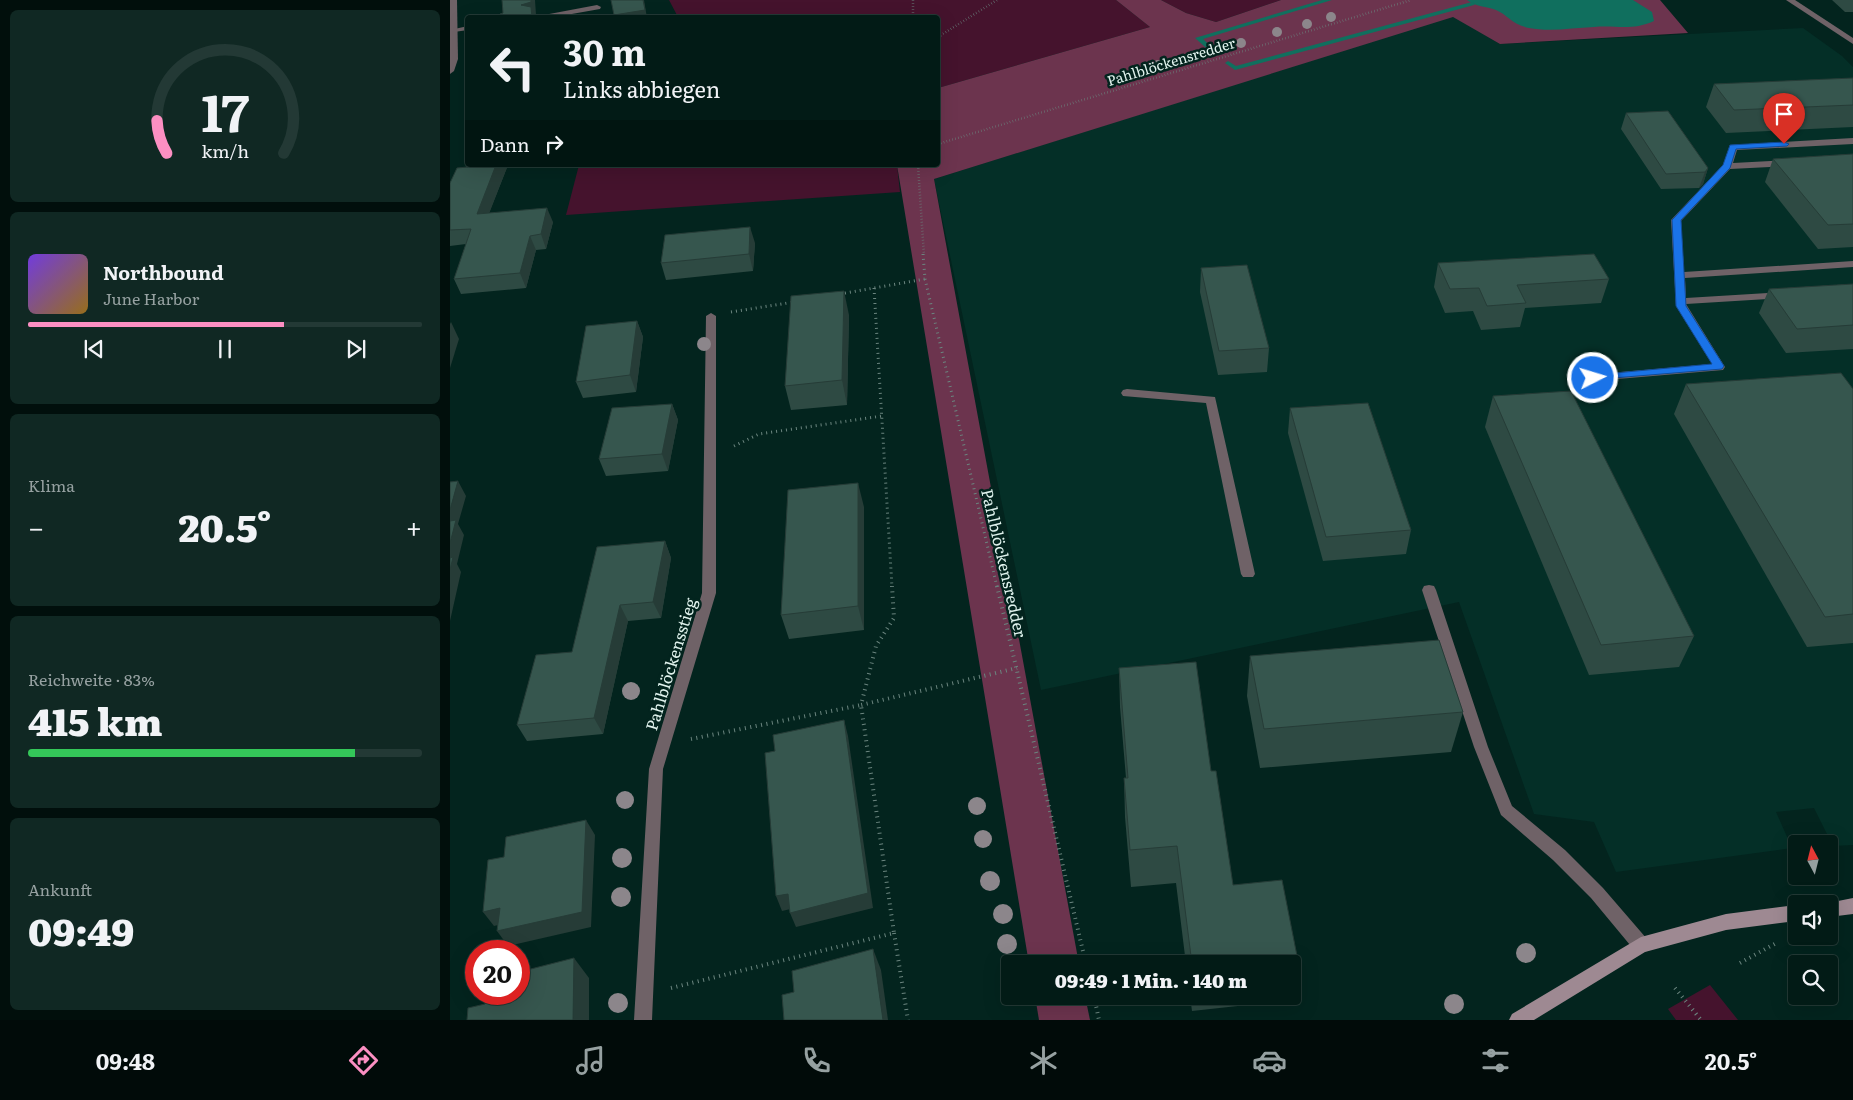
<!DOCTYPE html>
<html lang="de">
<head>
<meta charset="utf-8">
<style>
	:root { --surface:#021b16; --page:#102823; --text:#f1f3f6; --muted:#96a1a1; --line:#233935; --accent:#fc8fc2 }
	body { margin:0; font-family:Literata,serif; background:var(--page); color:var(--text); height:100vh; display:flex; flex-direction:column; font-size:19px; white-space:nowrap }
	* { box-sizing:border-box; margin:0 }
	p { font-size:16px; color:var(--muted) }
	.icon { flex:none; width:28px; height:28px; fill:none; stroke:currentColor; stroke-width:2; stroke-linecap:round; stroke-linejoin:round }
	.map { position:relative; flex:1; overflow:hidden }
	.drawer { display:flex; flex-direction:column; gap:10px; padding:10px; background:#010f0c; width:450px }
	.drawer>* { flex:none }
	.banner { position:absolute; left:15px; top:15px; width:475px; height:152px; border-radius:5px; box-shadow:0 5px 20px #0002,0 0 0 1px var(--line); background:#021b16; color:var(--text); overflow:hidden }
	.needle { width:32px; rotate:353deg }
	.controls { position:absolute; left:1338px; top:835px; display:grid; gap:10px }
	.controls a { display:grid; place-items:center; width:50px; height:50px; border-radius:5px; background:var(--surface); box-shadow:0 5px 20px #0002,0 0 0 1px var(--line); font-size:25px }
	.speed { position:absolute; left:15px; top:940px; display:flex; gap:10px; font-size:25px; font-weight:700; text-align:center }
	.speed>* { display:grid; place-content:center; width:65px; height:65px; border-radius:50%; background:var(--surface); box-shadow:0 5px 20px #0002,0 0 0 1px var(--line); line-height:1 }
	.speed .limit { border:8px solid #d22; background:#fff; color:#111 }
	.pin { position:absolute; display:grid; place-items:center; width:42px; height:42px; color:#fff; margin:-51px -21px; border-radius:50% 50% 50% 0; rotate:-45deg; box-shadow:0 0 5px #0007 }
	.pin .icon { rotate:45deg }
	.me { position:absolute; width:55px; margin:-28px; rotate:85deg; stroke-linejoin:round; filter:drop-shadow(0 0 4px #0008) }
	.turn { display:flex; align-items:center; gap:18px; height:105px; padding:0 15px; font-size:22px }
	.turn .icon { width:65px; height:65px; stroke-width:2.5 }
	.turn b { display:block; font-size:35px; line-height:42px }
	.then { display:flex; align-items:center; height:48px; padding:0 15px; background:#0003; gap:10px; font-size:19px }
	.big { font-size:38px; font-weight:800; line-height:1.1 }
	.drawer .widget { flex:1; display:flex; flex-direction:column; justify-content:center; gap:8px; min-width:0; padding:0 18px; border-radius:8px; background:var(--page) }
	.drawer .dial { align-items:center; gap:0 }
	.dial svg { height:130px; overflow:visible; fill:none; stroke:var(--line); stroke-width:7; stroke-linecap:round; text-anchor:middle }
	.dial text { fill:var(--text); stroke:none }
	.song { display:flex; align-items:center; gap:15px }
	.cover { width:60px; height:60px; border-radius:8px; background:linear-gradient(135deg,hsl(260 70% 55%),hsl(40 70% 35%)) }
	.played { height:5px; border-radius:2px; background:linear-gradient(90deg,var(--accent) 65%,var(--line) 65%) }
	.keys { display:flex; justify-content:space-around; direction:ltr }
	.heat { display:flex; justify-content:space-between; align-items:center; font-size:28px; direction:ltr }
	.charge { height:8px; border-radius:4px; background:linear-gradient(90deg,#34c759 83%,var(--line) 0) }
	.trip { position:absolute; left:551px; top:955px; width:300px; height:50px; border-radius:5px; background:var(--surface); box-shadow:0 5px 20px #0002,0 0 0 1px var(--line); font-weight:800; line-height:50px; text-align:center }
	.tabs { display:flex; height:80px; justify-content:space-around; align-items:center; background:#010b09; color:var(--muted) }
	.tabs .icon { width:35px; height:35px }
	.tabs .selected { color:var(--accent) }
	.tabs b { font-size:22px; color:var(--text) }
	main { display:flex; flex:1; min-height:0 }
	.map>svg:first-child { display:block }
	.built { fill:#042f27 }
	.green { fill:#45132d }
	.forest { fill:#6c344e }
	.water { fill:#106f5e }
	.lines { fill:none; stroke-linecap:round; stroke-linejoin:round }
	.stream { fill:#106f5e; fill-rule:evenodd }
	.path-far2 { stroke:#6b857f; stroke-width:2.5; stroke-dasharray:0.5 2.5; stroke-linecap:butt }
	.path-far1 { stroke:#6b857f; stroke-width:3; stroke-dasharray:1 4; stroke-linecap:butt }
	.path { stroke:#6b857f; stroke-width:4; stroke-dasharray:1 4.5; stroke-linecap:butt }
	.service { fill:#6f6267; fill-rule:evenodd }
	.minor { fill:#6f6267; fill-rule:evenodd }
	.secondary { fill:#9e8992; fill-rule:evenodd }
	.tree { fill:#8c868b }
	.wall { fill:#2e4a43 }
	.shaded-wall { fill:#263c37 }
	.building { fill:#36564e; stroke:#263c37 }
	.route { fill:#1a73e8; stroke:#114b97 }
	.labels { text-anchor:middle; dominant-baseline:central; stroke-width:5; stroke-linejoin:round; paint-order:stroke }
	.far-street-label { font-size:14px; fill:#e0f2ed; stroke:#03241e }
	.street-label { font-size:16px; fill:#e0f2ed; stroke:#03241e }
</style>
</head>
<body>
<main>
<section class="drawer">
<div class="widget dial"><svg viewBox="0 0 100 80">
<path d="M14 69A42 42 0 1 1 86 69"/>
<path d="M14 69A42 42 0 0 1 8 49" stroke="#fc8fc2"/>
<text x="50" y="56" font-size="32" font-weight="700">17</text>
<text x="50" y="72" font-size="11">km/h</text>
</svg></div>
<div class="widget">
<div class="song"><i class="cover"></i><div><b>Northbound</b><p>June Harbor</p></div></div>
<div class="played"></div>
<div class="keys"><svg class="icon" aria-label="previous" viewBox="0 0 24 24"><path d="M18 5L8 12l10 7zM5 5v14"/></svg><svg class="icon" aria-label="pause" viewBox="0 0 24 24"><path d="M8 5v14M16 5v14"/></svg><svg class="icon" aria-label="next" viewBox="0 0 24 24"><path d="M6 5l10 7-10 7zM19 5v14"/></svg></div>
</div>
<div class="widget"><p>Klima</p>
<div class="heat"><a>−</a><b class="big">20.5°</b><a>+</a></div>
</div>
<div class="widget"><p>Reichweite · 83%</p><b class="big">415 km</b><div class="charge"></div></div>
<div class="widget"><p>Ankunft</p><b class="big">09:49</b></div>
</section>
<div class="map">
<svg width="1403" height="1020" viewBox="0 0 1403 1020">
	<rect width="100%" height="100%" fill="#03241e"/>
	<!-- built -->
	<polygon class="built" points="1003,16 1050,44 1353,28 1392,56 1403,67 1403,845 1383,846 1364,808 1326,812 1342,848 1166,872 1144,822 1084,814 1009,602 591,690 484,179"/>
	<!-- green -->
	<g class="green">
		<polygon points="219,0 666,0 700,27 488,88 488,18 228,17"/>
		<polygon points="711,0 831,0 766,22 736,13"/>
		<polygon points="129,165 447,165 450,192 116,215"/>
		<polygon points="1260,985 1288,1020 1226,1020 1218,1009"/>
	</g>
	<!-- forest -->
	<g class="forest">
		<polygon points="666,0 711,0 736,13 766,22 831,0 1210,0 1238,33 1050,44 1003,17 484,179 629,964 579,964 447,165 488,165 488,88 700,27"/>
		<polygon points="585,996 635,996 640,1020 589,1020"/>
	</g>
	<!-- water -->
	<path class="water" d="M 1017,0 L 1183,0 L 1202,12 L 1204,21 C 1182,31 1167,25 1144,27 C 1122,28 1100,32 1079,28 C 1061,24 1058,15 1046,10 C 1036,6 1026,7 1017,0 Z"/>
	<g class="lines">
		<!-- stream -->
		<g class="stream">
			<polygon points="872,0 882,0 753,39 767,52 767,54 763,54 745,38"/>
			<polygon points="1022,2 1025,4 1024,5 785,70 775,63 778,61 786,66"/>
		</g>
		<!-- path-far2 -->
		<g class="path-far2">
			<polyline points="463,0 463,18"/>
			<polyline points="488,37 547,0"/>
			<polyline points="488,144 961,0"/>
			<polyline points="468,165 474,255"/>
		</g>
		<!-- path-far1 -->
		<g class="path-far1">
			<polyline points="473,254 475,279 547,587"/>
			<polyline points="424,288 442,587"/>
			<polyline points="390,294 475,279"/>
			<polyline points="281,312 344,302"/>
			<polyline points="284,446 309,434 432,416"/>
		</g>
		<!-- path -->
		<g class="path">
			<polyline points="442,586 444,618 426,646 411,705 567,668"/>
			<polyline points="547,586 636,964"/>
			<polyline points="444,933 458,1020"/>
			<polyline points="1290,963 1328,942"/>
			<polyline points="221,988 444,933 411,705 241,739"/>
			<polyline points="1225,988 1251,1020"/>
			<polyline points="644,996 649,1020"/>
		</g>
		<!-- service -->
		<g class="service">
			<polygon points="147,5 151,7 150,9 99,18 78,18"/>
			<polygon points="18,26 18,30 4,32 0,30"/>
			<polygon points="1403,138 1403,144 1287,150 1283,163 1339,160 1344,163 1339,166 1280,169 1231,221 1234,272 1403,261 1403,267 1235,278 1236,298 1333,292 1338,295 1333,298 1236,304 1275,367 1273,370 1121,383 1119,380 1121,377 1125,376 1262,364 1226,306 1221,220 1273,165 1280,145"/>
			<polygon points="677,389 765,397 805,574 803,577 793,577 791,574 756,403 673,396 671,393 673,390"/>
			<polygon points="979,585 984,586 986,590 1038,747 1062,806 1115,850 1153,888 1197,939 1199,945 1197,951 1191,953 1185,951 1141,898 1103,860 1051,815 1024,747 972,590 974,586"/>
		</g>
		<!-- minor -->
		<g class="minor">
			<polygon points="0,0 7,0 8,59 4,71 0,74"/>
			<polygon points="1336,0 1345,0 1403,38 1403,44"/>
			<polygon points="261,313 266,316 266,593 213,769 202,1020 184,1020 199,769 252,593 256,316"/>
		</g>
		<!-- secondary -->
		<g class="secondary">
			<polygon points="1403,898 1403,914 1379,917 1379,904 1373,904"/>
			<polygon points="1346,905 1346,921 1276,930 1195,952 1084,1020 1059,1020 1062,1014 1191,937 1276,914"/>
		</g>
	</g>
	<!-- trees -->
	<g class="tree">
		<circle cx="881" cy="17" r="5"/>
		<circle cx="857" cy="24" r="5"/>
		<circle cx="827" cy="32" r="5"/>
		<circle cx="791" cy="43" r="5"/>
		<circle cx="765" cy="51" r="5"/>
		<circle cx="746" cy="56" r="5"/>
		<circle cx="708" cy="65" r="5"/>
		<circle cx="254" cy="344" r="7"/>
		<circle cx="181" cy="691" r="9"/>
		<circle cx="175" cy="800" r="9"/>
		<circle cx="527" cy="806" r="9"/>
		<circle cx="533" cy="839" r="9"/>
		<circle cx="172" cy="858" r="10"/>
		<circle cx="540" cy="881" r="10"/>
		<circle cx="171" cy="897" r="10"/>
		<circle cx="553" cy="914" r="10"/>
		<circle cx="557" cy="944" r="10"/>
		<circle cx="1076" cy="953" r="10"/>
		<circle cx="168" cy="1003" r="10"/>
		<circle cx="1004" cy="1004" r="10"/>
	</g>
	<!-- wall -->
	<g class="wall">
		<polygon points="1382,0 1403,0 1403,12 1395,12"/>
		<polygon points="1403,78 1403,127 1276,133 1256,107 1264,84"/>
		<polygon points="1176,113 1258,168 1253,184 1249,188 1211,189 1171,129"/>
		<polygon points="1403,154 1403,247 1368,249 1315,182 1323,159"/>
		<polygon points="19,165 58,165 39,213 103,222 96,249 86,250 76,288 11,294 4,279 16,244 0,246 0,183 18,167"/>
		<polygon points="305,243 303,271 216,280 211,263"/>
		<polygon points="988,263 1159,279 1151,303 1075,308 1070,327 1031,330 1023,311 995,313 984,287"/>
		<polygon points="751,268 819,348 817,372 768,375 750,292"/>
		<polygon points="1403,284 1403,349 1336,353 1309,313 1319,289"/>
		<polygon points="399,315 397,405 341,410 335,386"/>
		<polygon points="187,321 193,337 186,392 133,398 126,382"/>
		<polygon points="1236,384 1403,389 1403,643 1357,647 1224,414"/>
		<polygon points="1043,396 1244,636 1229,667 1139,675 1035,427"/>
		<polygon points="222,404 228,420 218,471 156,476 149,459"/>
		<polygon points="840,408 961,530 956,554 873,561 838,433"/>
		<polygon points="414,507 414,630 339,639 331,615"/>
		<polygon points="215,541 221,558 211,618 178,621 153,734 77,741 67,725 122,652"/>
		<polygon points="800,656 1013,712 1001,752 810,768 797,696"/>
		<polygon points="669,668 761,771 783,885 849,966 842,1000 742,1011 740,996 842,996 842,964 736,964 726,883 681,887 675,817 674,778 676,778 670,707"/>
	</g>
	<!-- shaded-wall -->
	<g class="shaded-wall">
		<polygon points="81,0 85,0 86,15 84,15 85,18 82,18 71,5"/>
		<polygon points="194,0 197,18 165,18 164,15"/>
		<polygon points="46,165 58,165 33,229 27,214"/>
		<polygon points="1258,168 1253,184 1249,188 1255,172"/>
		<polygon points="97,208 103,222 96,249 91,234"/>
		<polygon points="300,227 305,243 303,271 299,254"/>
		<polygon points="80,236 86,250 76,288 70,273"/>
		<polygon points="394,291 399,315 397,405 392,380"/>
		<polygon points="187,321 193,337 186,392 180,375"/>
		<polygon points="1,322 9,339 0,368 0,324"/>
		<polygon points="222,404 228,420 218,471 212,454"/>
		<polygon points="8,481 16,496 8,524 14,535 7,564 11,572 0,621 0,510"/>
		<polygon points="408,483 414,507 414,630 408,606"/>
		<polygon points="215,541 221,558 211,618 203,602"/>
		<polygon points="170,605 178,621 153,734 144,718"/>
		<polygon points="394,720 398,736 423,908 346,927 340,913"/>
		<polygon points="136,820 145,835 141,927 58,946 47,931"/>
		<polygon points="338,894 345,908 332,911 326,896"/>
		<polygon points="50,908 61,922 44,926 33,912"/>
		<polygon points="423,949 431,970 438,1020 433,1020"/>
		<polygon points="124,958 139,978 139,1020 123,1020"/>
	</g>
	<!-- building -->
	<g class="building">
		<polygon points="52,0 81,0 81,2 71,5 81,7 82,18 50,18 50,14 53,13"/>
		<polygon points="161,0 193,0 195,10 164,15"/>
		<polygon points="1403,78 1403,105 1284,110 1264,84"/>
		<polygon points="1218,111 1258,168 1255,172 1216,174 1176,113"/>
		<polygon points="1403,154 1403,224 1378,225 1323,159"/>
		<polygon points="19,165 46,165 27,214 97,208 91,234 80,236 70,273 4,279 21,229 0,230 0,183 7,168 18,167"/>
		<polygon points="300,227 299,254 211,263 215,235"/>
		<polygon points="1144,254 1159,279 1067,285 1076,303 1037,306 1029,288 1000,289 988,263"/>
		<polygon points="797,265 819,348 769,351 751,268"/>
		<polygon points="1403,284 1403,325 1347,329 1319,289"/>
		<polygon points="394,291 392,380 335,386 341,296"/>
		<polygon points="187,321 180,375 126,382 136,326"/>
		<polygon points="1391,373 1403,389 1403,614 1375,617 1236,384"/>
		<polygon points="1121,391 1244,636 1151,645 1043,396"/>
		<polygon points="918,403 961,530 876,537 840,408"/>
		<polygon points="222,404 212,454 149,459 162,408"/>
		<polygon points="8,481 0,510 0,482"/>
		<polygon points="408,483 408,606 331,615 338,490"/>
		<polygon points="6,520 0,543 0,521"/>
		<polygon points="215,541 203,602 170,605 144,718 67,725 86,655 122,652 147,547"/>
		<polygon points="3,557 0,570 0,558"/>
		<polygon points="989,640 1013,712 814,729 800,656"/>
		<polygon points="746,662 761,771 766,771 783,885 832,880 849,966 842,966 842,964 742,964 727,846 680,850 674,778 678,778 669,668"/>
		<polygon points="394,720 418,893 340,913 338,894 326,896 315,753 325,751 323,735"/>
		<polygon points="136,820 132,912 47,931 50,908 33,912 38,860 54,857 56,837"/>
		<polygon points="423,949 433,1020 334,1020 332,995 344,992 342,971"/>
		<polygon points="124,958 123,1020 17,1020 18,1008 35,1004 36,994 69,994 69,972"/>
	</g>
	<!-- route -->
	<polygon class="route" points="1334,142 1339,144 1337,146 1286,149 1280,168 1231,220 1236,306 1274,366 1272,369 1139,380 1139,376 1143,375 1262,364 1226,306 1222,220 1273,165 1280,145"/>
	<g class="labels">
		<!-- far-street labels -->
		<g class="far-street-label">
			<text transform="translate(721 61) rotate(-17)">Pahlblöckensredder</text>
		</g>
		<!-- street labels -->
		<g class="street-label">
			<text transform="translate(555 563) rotate(77)">Pahlblöckensredder</text>
			<text transform="translate(220 664) rotate(-73)">Pahlblöckensstieg</text>
		</g>
	</g>
</svg>
<div class="controls">
<a><svg class="needle" viewBox="-14 -14 28 28"><path d="M0-13l5 13h-10z" fill="#e53935"/><path d="M0 13l5-13h-10z" fill="#96a1a1"/></svg></a>
<a><svg class="icon" aria-label="sound" viewBox="0 0 24 24"><path d="M4 9h4l5-4v14l-5-4H4zM17 9q2 3 0 6"/></svg></a>
<a><svg class="icon" aria-label="search" viewBox="0 0 24 24"><circle cx="10" cy="10" r="6"/><path d="M15 15l6 6"/></svg></a>
</div>
<div class="speed"><div class="limit">20</div></div>
<div class="pin" style="left:1334px;top:144px;background:#d93025"><svg class="icon" aria-label="arrive" viewBox="0 0 24 24"><path d="M6 21V4h12l-3 4 3 4H6"/></svg></div>
<svg class="me" style="left:1143px;top:378px" viewBox="-20 -20 40 40"><circle r="17" fill="#1a73e8" stroke="#fff" stroke-width="3"/><path d="M0-11L8 9 0 5-8 9z" fill="#fff"/></svg>
<div class="trip">09:49 · 1 Min. · 140 m</div>
<div class="banner">
<div class="turn"><svg class="icon" aria-label="left" viewBox="0 0 24 24"><path d="M17 20v-9H6M10 6l-5 5 5 5"/></svg><div><b>30 m</b>Links abbiegen</div></div>
<div class="then">Dann<svg class="icon" aria-label="right" viewBox="0 0 24 24"><path d="M7 20v-9h11M14 6l5 5-5 5"/></svg></div>
</div>
</div>
</main>
<nav class="tabs">
<b>09:48</b>
<svg class="icon selected" aria-label="directions" viewBox="0 0 24 24"><path d="M12 3l9 9-9 9-9-9zM9 14v-3h6M13 9l2 2-2 2"/></svg>
<svg class="icon" aria-label="music" viewBox="0 0 24 24"><path d="M9 18V5l10-2v13"/><circle cx="6" cy="18" r="3"/><circle cx="16" cy="16" r="3"/></svg>
<svg class="icon" aria-label="phone" viewBox="0 0 24 24"><path d="M5 4h4l2 5-3 2q2 4 5 5l2-3 5 2v4C11 20 4 13 5 4z"/></svg>
<svg class="icon" aria-label="climate" viewBox="0 0 24 24"><path d="M12 3v18M4 7l16 10M4 17L20 7"/></svg>
<svg class="icon" aria-label="car" viewBox="0 0 24 24"><path d="M5 17H2v-5l4-1 3-4h7l3 4 3 1v5h-3M9 17h6M6 11h13"/><circle cx="7" cy="17" r="2"/><circle cx="17" cy="17" r="2"/></svg>
<svg class="icon" aria-label="filters" viewBox="0 0 24 24"><path d="M4 7h16M4 17h16"/><circle cx="9" cy="7" r="2"/><circle cx="15" cy="17" r="2"/></svg>
<b>20.5°</b>
</nav>
</body>
</html>
